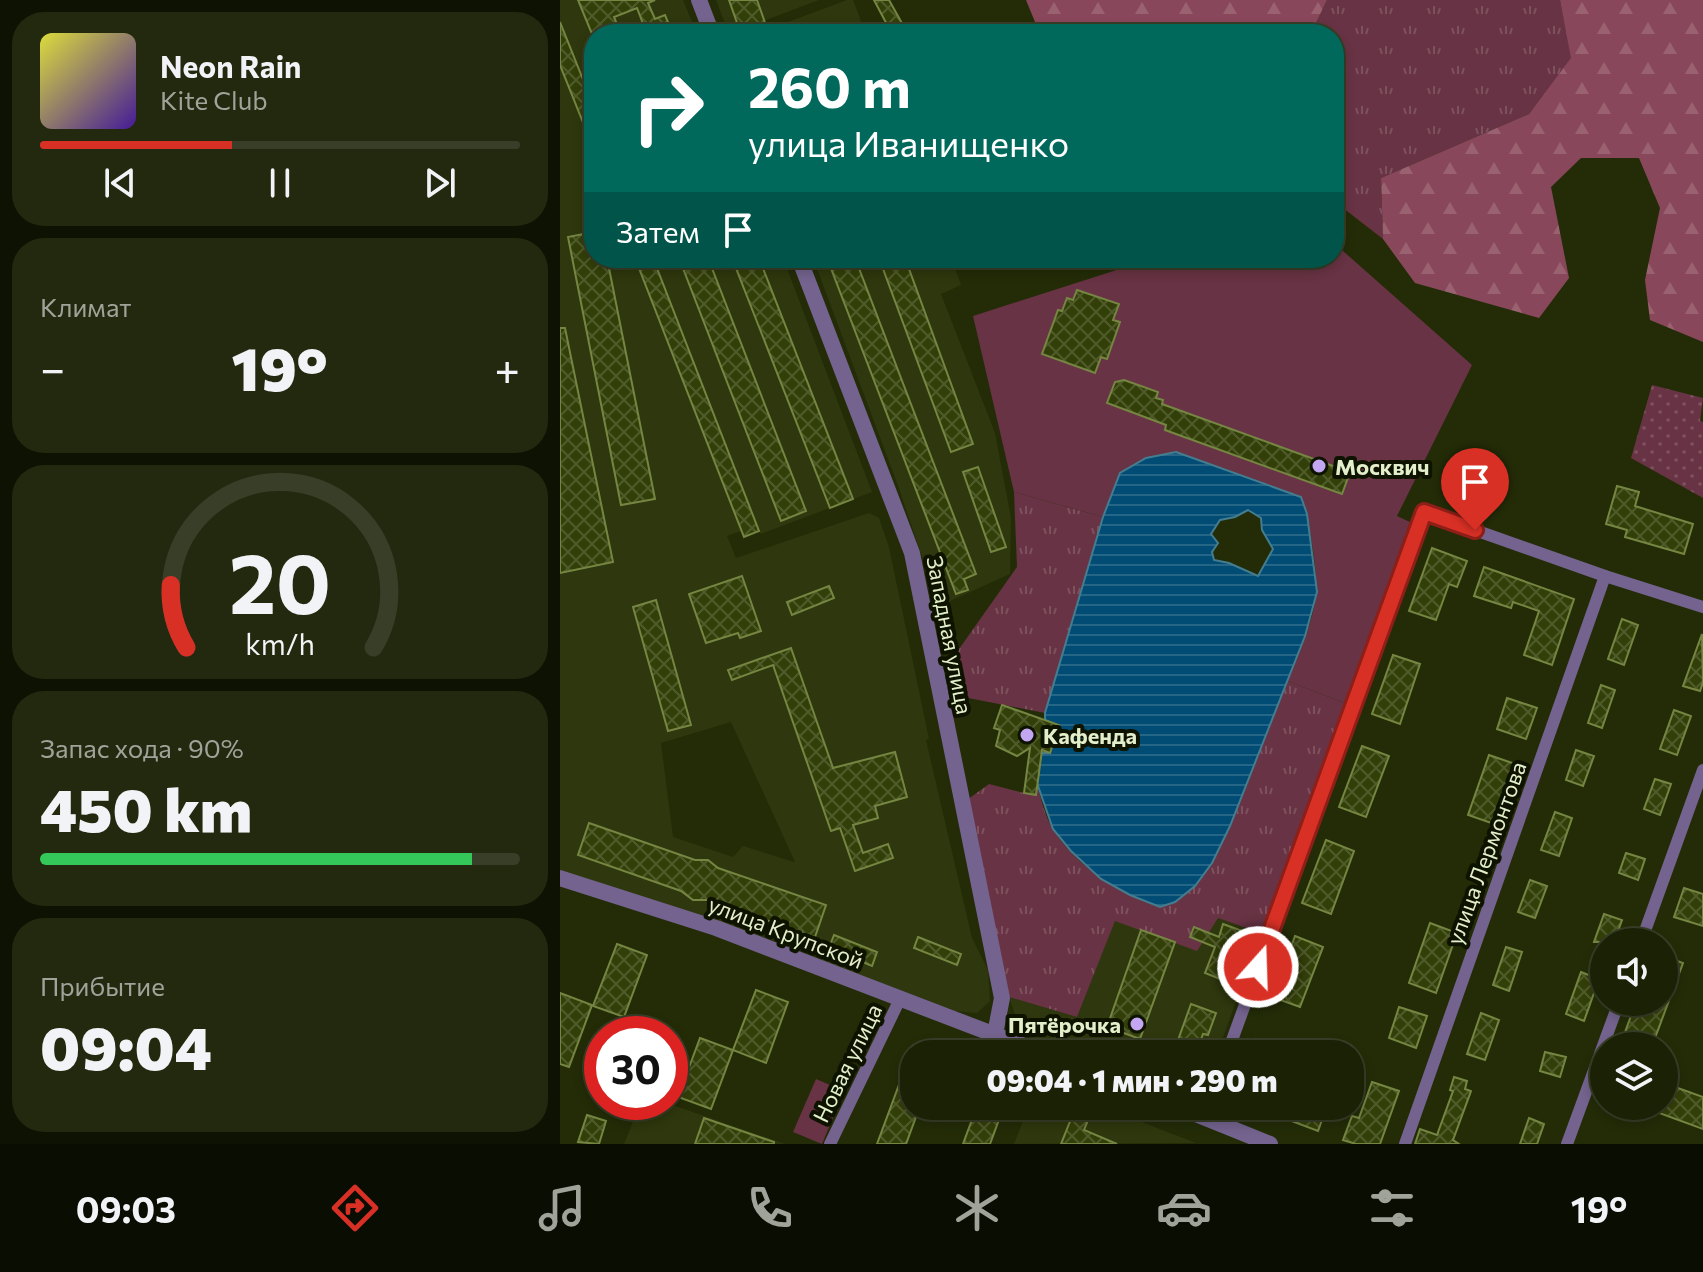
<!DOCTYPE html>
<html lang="ru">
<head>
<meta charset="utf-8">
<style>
	:root { --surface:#1a2105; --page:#23290f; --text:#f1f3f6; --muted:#9fa39a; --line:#383e27; --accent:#d93025 }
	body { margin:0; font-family:Commissioner,sans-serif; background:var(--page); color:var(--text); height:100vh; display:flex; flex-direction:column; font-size:30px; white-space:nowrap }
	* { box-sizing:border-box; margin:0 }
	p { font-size:26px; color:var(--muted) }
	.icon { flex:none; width:44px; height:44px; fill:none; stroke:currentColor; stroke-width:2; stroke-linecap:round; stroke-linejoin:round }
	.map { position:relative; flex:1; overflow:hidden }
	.drawer { display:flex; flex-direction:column; gap:12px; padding:12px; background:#0e1203; width:560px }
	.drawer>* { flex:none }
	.guide { position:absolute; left:24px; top:24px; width:760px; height:244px; border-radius:32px; box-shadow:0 4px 12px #0003,0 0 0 2px var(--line); background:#00695c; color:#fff; overflow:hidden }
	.buttons { position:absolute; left:1030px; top:928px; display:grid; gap:16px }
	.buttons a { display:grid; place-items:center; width:88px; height:88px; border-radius:50%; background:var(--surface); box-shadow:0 4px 12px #0003,0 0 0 2px var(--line); font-size:40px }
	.speed { position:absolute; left:24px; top:1016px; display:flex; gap:16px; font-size:40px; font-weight:700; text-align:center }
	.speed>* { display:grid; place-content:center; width:104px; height:104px; border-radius:50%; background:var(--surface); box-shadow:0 4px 12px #0003,0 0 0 2px var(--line); line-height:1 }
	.speed .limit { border:12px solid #d22; background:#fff; color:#111 }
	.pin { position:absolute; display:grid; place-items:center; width:68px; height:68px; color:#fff; margin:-82px -34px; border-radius:50% 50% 50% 0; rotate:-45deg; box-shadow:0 0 8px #0007 }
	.pin .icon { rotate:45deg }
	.me { position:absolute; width:88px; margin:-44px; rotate:20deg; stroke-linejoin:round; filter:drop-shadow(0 0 6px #0008) }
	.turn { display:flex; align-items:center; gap:28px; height:168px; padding:0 32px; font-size:36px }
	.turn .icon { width:104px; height:104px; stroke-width:2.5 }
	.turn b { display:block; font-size:56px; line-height:68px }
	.then { display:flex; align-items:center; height:76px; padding:0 32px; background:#0003; gap:16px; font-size:30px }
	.big { font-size:60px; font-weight:800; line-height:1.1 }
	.drawer .card { flex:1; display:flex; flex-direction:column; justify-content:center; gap:12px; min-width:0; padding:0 28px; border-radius:32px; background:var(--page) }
	.drawer .dial { align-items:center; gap:0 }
	.dial svg { height:208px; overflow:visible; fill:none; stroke:var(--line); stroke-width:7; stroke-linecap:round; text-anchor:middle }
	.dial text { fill:var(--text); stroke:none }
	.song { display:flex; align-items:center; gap:24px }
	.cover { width:96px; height:96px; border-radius:12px; background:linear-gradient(135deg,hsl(60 70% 55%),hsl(260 70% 35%)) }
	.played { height:8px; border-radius:4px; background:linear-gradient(90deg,var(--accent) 40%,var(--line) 40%) }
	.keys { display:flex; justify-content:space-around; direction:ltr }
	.heat { display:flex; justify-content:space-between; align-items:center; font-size:44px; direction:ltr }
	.charge { height:12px; border-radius:6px; background:linear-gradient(90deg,#34c759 90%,var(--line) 0) }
	.trip { position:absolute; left:340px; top:1040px; width:464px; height:80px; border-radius:32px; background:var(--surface); box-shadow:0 4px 12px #0003,0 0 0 2px var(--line); font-weight:800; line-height:80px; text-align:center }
	.tab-bar { display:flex; height:128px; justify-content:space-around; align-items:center; background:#0a0d02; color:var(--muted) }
	.tab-bar .icon { width:56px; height:56px }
	.tab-bar .on { color:var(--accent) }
	.tab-bar b { font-size:36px; color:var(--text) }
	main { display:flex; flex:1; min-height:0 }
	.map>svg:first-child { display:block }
	.built { fill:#2e370d; fill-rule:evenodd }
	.grass { fill:url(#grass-tufts) }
	.forest { fill:url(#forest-firs) }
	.garden { fill:url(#garden-dots) }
	.pitch { fill:#683344 }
	.water { fill:url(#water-rules); stroke:#447d8f; stroke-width:2; fill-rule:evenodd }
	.building { fill:url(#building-cross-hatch); stroke:#758642; stroke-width:2 }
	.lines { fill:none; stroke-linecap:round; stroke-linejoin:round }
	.minor { stroke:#73638e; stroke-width:12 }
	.tertiary { stroke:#73638e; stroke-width:16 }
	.route-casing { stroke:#8d1f18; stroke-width:20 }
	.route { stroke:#d93025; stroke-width:14 }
	.poi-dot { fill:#c3a7f2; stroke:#0e1300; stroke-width:3 }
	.labels { text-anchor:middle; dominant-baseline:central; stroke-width:8; stroke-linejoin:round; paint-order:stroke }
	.poi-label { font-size:22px; font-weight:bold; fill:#e3eecb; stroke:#0e1300; text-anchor:start }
	.street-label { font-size:22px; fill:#e3eecb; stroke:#0e1300 }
</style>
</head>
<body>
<main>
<section class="drawer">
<div class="card">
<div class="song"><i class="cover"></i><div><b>Neon Rain</b><p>Kite Club</p></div></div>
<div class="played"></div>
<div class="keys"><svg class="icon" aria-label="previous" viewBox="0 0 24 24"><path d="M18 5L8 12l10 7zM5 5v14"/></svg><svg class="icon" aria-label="pause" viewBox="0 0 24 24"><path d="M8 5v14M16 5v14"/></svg><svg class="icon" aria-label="next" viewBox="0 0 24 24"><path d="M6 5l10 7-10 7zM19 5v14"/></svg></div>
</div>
<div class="card"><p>Климат</p>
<div class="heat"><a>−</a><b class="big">19°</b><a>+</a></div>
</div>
<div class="card dial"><svg viewBox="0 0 100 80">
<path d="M14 69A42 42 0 1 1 86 69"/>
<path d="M14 69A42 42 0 0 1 8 45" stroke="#d93025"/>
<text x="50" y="56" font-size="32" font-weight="700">20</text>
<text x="50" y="72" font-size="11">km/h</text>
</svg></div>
<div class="card"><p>Запас хода · 90%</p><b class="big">450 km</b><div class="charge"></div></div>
<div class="card"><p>Прибытие</p><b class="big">09:04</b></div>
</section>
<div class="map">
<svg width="1143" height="1144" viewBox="0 0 1143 1144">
	<defs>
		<pattern id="grass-tufts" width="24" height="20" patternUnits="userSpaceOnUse" patternTransform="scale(2)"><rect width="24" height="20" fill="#683344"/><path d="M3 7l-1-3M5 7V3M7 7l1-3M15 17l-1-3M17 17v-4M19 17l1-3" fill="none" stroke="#7d515e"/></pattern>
		<pattern id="forest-firs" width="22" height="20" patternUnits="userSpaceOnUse" patternTransform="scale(2)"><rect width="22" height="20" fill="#89475b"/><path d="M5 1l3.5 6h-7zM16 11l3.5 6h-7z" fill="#9a6271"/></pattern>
		<pattern id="garden-dots" width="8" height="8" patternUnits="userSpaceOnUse" patternTransform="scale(2)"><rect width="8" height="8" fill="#683344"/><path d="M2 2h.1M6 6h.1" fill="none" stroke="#7d515e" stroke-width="1.8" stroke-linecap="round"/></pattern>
		<pattern id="water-rules" width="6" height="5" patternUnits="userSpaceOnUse" patternTransform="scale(2)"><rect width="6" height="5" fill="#004c75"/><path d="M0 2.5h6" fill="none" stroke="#256687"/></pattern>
		<pattern id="building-cross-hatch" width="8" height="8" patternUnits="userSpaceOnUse" patternTransform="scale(2)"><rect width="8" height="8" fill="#333f08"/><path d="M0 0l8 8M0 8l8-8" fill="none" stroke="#505b2b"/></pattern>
	</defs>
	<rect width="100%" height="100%" fill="#232c07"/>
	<!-- built -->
	<g class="built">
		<path d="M 0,0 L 123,0 L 137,34 L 34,34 L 34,258 L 223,258 L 312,492 L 201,534 L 199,531 L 184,537 L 181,531 L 167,536 L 176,558 L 309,513 L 319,518 L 329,547 L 369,739 L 366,740 L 412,938 L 428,970 L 430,1001 L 417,1013 L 395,1011 L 264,962 L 248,952 L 0,870 ZM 171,722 L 235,862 L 234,862 L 183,846 L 173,857 L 113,837 L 101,743 Z"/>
		<polygon points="156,0 259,0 169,34"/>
		<polygon points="287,0 293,0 306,34 196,34"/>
		<polygon points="253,258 391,258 401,285 381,294 435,433 451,518 450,574 379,606 337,483"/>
		<polygon points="658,918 701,933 657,1054 515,1054 469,1036 457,1020 449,997 517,1017 555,920"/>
		<polygon points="81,1102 104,1102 225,1144 64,1144"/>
		<polygon points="469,1106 540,1106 636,1143 454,1144"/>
	</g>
	<!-- grass -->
	<g class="grass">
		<polygon points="767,0 1000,0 1012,58 969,114 821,178 823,239 774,201 774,34 741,34 754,27"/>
		<polygon points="454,492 543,517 485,713 393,695 392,659 457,567"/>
		<path d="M 727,681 L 785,703 L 701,933 L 658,918 L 637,951 L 555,921 L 517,1017 L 449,997 L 407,800 L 429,784 L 464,793 L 477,783 C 481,799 485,817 494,831 C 518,867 559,894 600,907 L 708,727 Z"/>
	</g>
	<!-- forest -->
	<g class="forest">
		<polygon points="466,0 767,0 754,27 741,34 480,34"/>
		<polygon points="1000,0 1143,0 1143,342 1090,320 1085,280 1100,208 1079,158 1021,158 991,187 1009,278 979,318 855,283 823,239 821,178 969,114 1011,58"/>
	</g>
	<!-- garden -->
	<polygon class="garden" points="1092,385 1143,398 1140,421 1143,422 1143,498 1071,458"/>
	<!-- pitch -->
	<g class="pitch">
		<path d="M 774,243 L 912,365 L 837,516 L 850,522 L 785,703 L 727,681 C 737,657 756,616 756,591 C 757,565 749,520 741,497 L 560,473 L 543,517 L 454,492 L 413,316 L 594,258 L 774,258 Z"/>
		<polygon points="256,1079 284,1091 262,1144 233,1132"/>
	</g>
	<!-- water -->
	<path class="water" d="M 616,452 L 741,497 L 747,514 L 757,592 L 745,636 L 670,826 L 652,863 L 635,886 L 615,902 L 600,907 L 570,895 L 541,879 L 511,851 L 493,829 L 477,783 L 481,753 L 490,753 L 499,726 L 485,720 L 485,713 L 543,517 L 560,473 L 586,458 ZM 688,510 L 701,518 L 702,530 L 713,549 L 698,576 L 669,563 L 654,560 L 652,552 L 658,543 L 651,534 L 660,520 L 675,517 Z"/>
	<!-- building -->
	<g class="building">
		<polygon points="18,0 95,0 88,3 95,19 105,15 113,34 87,34 77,8 54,17 61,34 32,34"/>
		<polygon points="169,0 197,0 209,34 181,34"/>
		<polygon points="314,0 329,0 348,34 332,34"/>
		<polygon points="0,22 34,107 34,150 0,65"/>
		<polygon points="34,232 34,258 47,258 95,499 61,505 8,237"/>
		<polygon points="75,258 93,258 199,531 184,537"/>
		<polygon points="119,258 148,258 246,511 221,521"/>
		<polygon points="172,258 199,258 293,499 270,508"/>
		<polygon points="267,258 295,258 416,574 404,579 408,590 396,594"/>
		<polygon points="319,258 345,258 413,444 391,452"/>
		<polygon points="517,290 559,304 553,320 560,322 547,359 541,357 535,373 482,354 498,310 502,311 507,298 513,300"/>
		<polygon points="0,328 5,328 53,562 0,573"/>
		<polygon points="564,380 598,392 596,398 603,400 602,404 790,472 782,494 605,430 606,425 547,403 555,382"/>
		<polygon points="418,467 446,547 431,552 403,472"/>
		<polygon points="1057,486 1079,492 1075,506 1133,524 1124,554 1065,537 1067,530 1046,524"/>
		<polygon points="872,548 907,561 897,587 889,584 876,620 849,611"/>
		<polygon points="924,567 1014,599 992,665 964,655 979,611 953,602 951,608 914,596"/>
		<polygon points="182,576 201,631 180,638 178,633 146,643 129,594"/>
		<polygon points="269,586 274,598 232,615 227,602"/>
		<polygon points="96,600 131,725 108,731 73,607"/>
		<polygon points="1062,619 1078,625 1064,665 1048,659"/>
		<polygon points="1142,634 1143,682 1140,691 1123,686"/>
		<polygon points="231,648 273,768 335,752 347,797 315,806 318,818 293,825 303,853 328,844 333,858 295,871 280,828 271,831 213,665 172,680 168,670"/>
		<polygon points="833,655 860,664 840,724 812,714"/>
		<polygon points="1041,685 1055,690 1042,728 1028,723"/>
		<polygon points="947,698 977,708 966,739 937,729"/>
		<polygon points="442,705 499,725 490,753 482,750 476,795 464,793 470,748 457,756 436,746 440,730 434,728"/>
		<polygon points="1114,710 1131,716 1117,755 1100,749"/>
		<polygon points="802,746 829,756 806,817 779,807"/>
		<polygon points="1016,750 1034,756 1023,786 1006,780"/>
		<polygon points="929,755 958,765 937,825 908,815"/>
		<polygon points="1095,779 1111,784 1100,815 1084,809"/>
		<polygon points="995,812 1012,818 999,856 981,850"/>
		<polygon points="29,823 135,860 148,860 158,868 266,905 255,937 148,900 133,900 121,891 18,855"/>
		<polygon points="766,840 794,851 771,914 742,903"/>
		<polygon points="1066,853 1085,859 1078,880 1059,873"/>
		<polygon points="970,880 987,886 975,918 958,912"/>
		<polygon points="1124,888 1143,894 1143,926 1114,917"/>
		<polygon points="1044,914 1062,920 1054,942 1034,942"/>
		<polygon points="870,923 897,933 876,993 849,983"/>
		<polygon points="663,924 688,933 670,983 645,973 655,947 630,937 634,927 659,937"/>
		<polygon points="581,930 615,942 580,1039 547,1027"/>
		<polygon points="274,935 317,952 312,966 269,948"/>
		<polygon points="735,936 763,947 740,1007 712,997"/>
		<polygon points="358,937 401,954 397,965 354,948"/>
		<polygon points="57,944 87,955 64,1017 33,1006"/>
		<polygon points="946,947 962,952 949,991 933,985"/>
		<polygon points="1104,956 1123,963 1092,1046 1060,1046 1076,1002 1104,1002"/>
		<polygon points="1021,972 1039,979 1024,1021 1006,1014"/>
		<polygon points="196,990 228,1002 206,1063 173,1050"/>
		<polygon points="0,993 32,1005 9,1067 0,1064"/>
		<polygon points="631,1004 656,1013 648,1035 643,1034 638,1048 639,1054 613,1054"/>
		<polygon points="839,1007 867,1016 856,1048 829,1038"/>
		<polygon points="921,1013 939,1020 925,1060 907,1054"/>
		<polygon points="140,1038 173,1050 151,1109 118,1097"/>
		<polygon points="696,1039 734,1053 733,1054 691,1054"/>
		<polygon points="353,1047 354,1106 360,1106 346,1144 317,1144"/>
		<polygon points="985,1052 1006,1057 1000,1077 980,1071"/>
		<polygon points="894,1077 907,1081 905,1089 911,1091 893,1140 899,1144 855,1144 860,1129 877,1135 893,1091 890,1090"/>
		<polygon points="812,1082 839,1091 820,1144 796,1144 783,1140 792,1116 799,1118"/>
		<polygon points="1104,1083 1143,1097 1143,1129 1083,1107 1104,1106"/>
		<polygon points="417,1106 444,1106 430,1144 403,1144"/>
		<polygon points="692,1106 767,1106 758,1131"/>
		<polygon points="513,1114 528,1120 524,1130 557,1144 501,1144"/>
		<polygon points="27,1115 46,1121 39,1144 18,1142"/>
		<polygon points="144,1118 214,1142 214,1144 135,1144"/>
		<polygon points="969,1118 984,1124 977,1144 960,1144"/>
	</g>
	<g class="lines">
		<!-- minor -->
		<g class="minor">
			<polyline points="1081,942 1143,770"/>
			<polyline points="667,1054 864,512 1045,576 1143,607"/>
			<polyline points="270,1144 340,999"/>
			<polyline points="845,1144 1045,576"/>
			<polyline points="1007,1144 1059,1002"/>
		</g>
		<!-- tertiary -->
		<g class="tertiary">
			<polyline points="139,0 152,34"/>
			<polyline points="239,258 352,553 442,998 435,1034"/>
			<polyline points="0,878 156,928 485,1054"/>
			<polyline points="616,1106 710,1144"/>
		</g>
	</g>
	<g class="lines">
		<!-- route casing -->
		<g class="route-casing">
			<polyline id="route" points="698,967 864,512 915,530"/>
		</g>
		<!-- route -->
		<use href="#route" class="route"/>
	</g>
	<!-- markers -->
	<g class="poi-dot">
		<circle cx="759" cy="466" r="8"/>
		<circle cx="467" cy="735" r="8"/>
		<circle cx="577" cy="1024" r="8"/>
	</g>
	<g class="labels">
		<!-- poi labels -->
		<g class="poi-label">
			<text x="775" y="466">Москвич</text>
			<text x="483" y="735">Кафенда</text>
			<text x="561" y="1024" text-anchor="end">Пятёрочка</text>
		</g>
		<!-- street labels -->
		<g class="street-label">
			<text transform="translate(390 635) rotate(79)">Западная улица</text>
			<text transform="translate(926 853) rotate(-70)">улица Лермонтова</text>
			<text transform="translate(226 932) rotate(21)">улица Крупской</text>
			<text transform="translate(287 1063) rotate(-64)">Новая улица</text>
		</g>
	</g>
</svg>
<div class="buttons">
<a><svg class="icon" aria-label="sound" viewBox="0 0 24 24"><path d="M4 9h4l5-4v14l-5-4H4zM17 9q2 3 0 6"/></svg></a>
<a><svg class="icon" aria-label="layers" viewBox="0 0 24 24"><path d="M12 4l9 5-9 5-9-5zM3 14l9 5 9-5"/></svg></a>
</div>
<div class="speed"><div class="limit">30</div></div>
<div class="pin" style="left:915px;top:530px;background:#d93025"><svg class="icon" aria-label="arrive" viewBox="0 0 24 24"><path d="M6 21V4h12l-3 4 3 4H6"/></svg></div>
<svg class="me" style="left:698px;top:967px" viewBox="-20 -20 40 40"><circle r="17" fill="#d93025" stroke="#fff" stroke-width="3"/><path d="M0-11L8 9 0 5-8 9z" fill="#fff"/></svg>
<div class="trip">09:04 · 1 мин · 290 m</div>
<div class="guide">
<div class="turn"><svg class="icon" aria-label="right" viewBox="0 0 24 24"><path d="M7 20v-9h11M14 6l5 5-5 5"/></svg><div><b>260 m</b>улица Иванищенко</div></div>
<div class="then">Затем<svg class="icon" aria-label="arrive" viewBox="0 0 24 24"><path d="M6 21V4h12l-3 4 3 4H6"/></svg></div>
</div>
</div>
</main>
<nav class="tab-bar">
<b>09:03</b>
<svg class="icon on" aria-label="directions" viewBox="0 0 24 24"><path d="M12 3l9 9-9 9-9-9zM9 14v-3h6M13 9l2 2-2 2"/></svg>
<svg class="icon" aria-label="music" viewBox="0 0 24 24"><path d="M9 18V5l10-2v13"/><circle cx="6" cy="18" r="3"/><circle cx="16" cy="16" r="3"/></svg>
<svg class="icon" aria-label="phone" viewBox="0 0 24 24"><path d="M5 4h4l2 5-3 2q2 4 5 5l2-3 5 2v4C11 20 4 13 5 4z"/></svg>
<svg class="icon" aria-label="climate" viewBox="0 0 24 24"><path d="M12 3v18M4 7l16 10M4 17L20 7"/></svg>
<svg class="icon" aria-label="car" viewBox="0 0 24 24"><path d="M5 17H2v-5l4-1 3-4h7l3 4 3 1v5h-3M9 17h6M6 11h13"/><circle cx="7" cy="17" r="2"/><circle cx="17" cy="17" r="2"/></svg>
<svg class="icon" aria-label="filters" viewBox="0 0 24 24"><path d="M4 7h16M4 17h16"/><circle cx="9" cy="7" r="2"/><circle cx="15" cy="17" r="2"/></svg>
<b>19°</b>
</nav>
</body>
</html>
